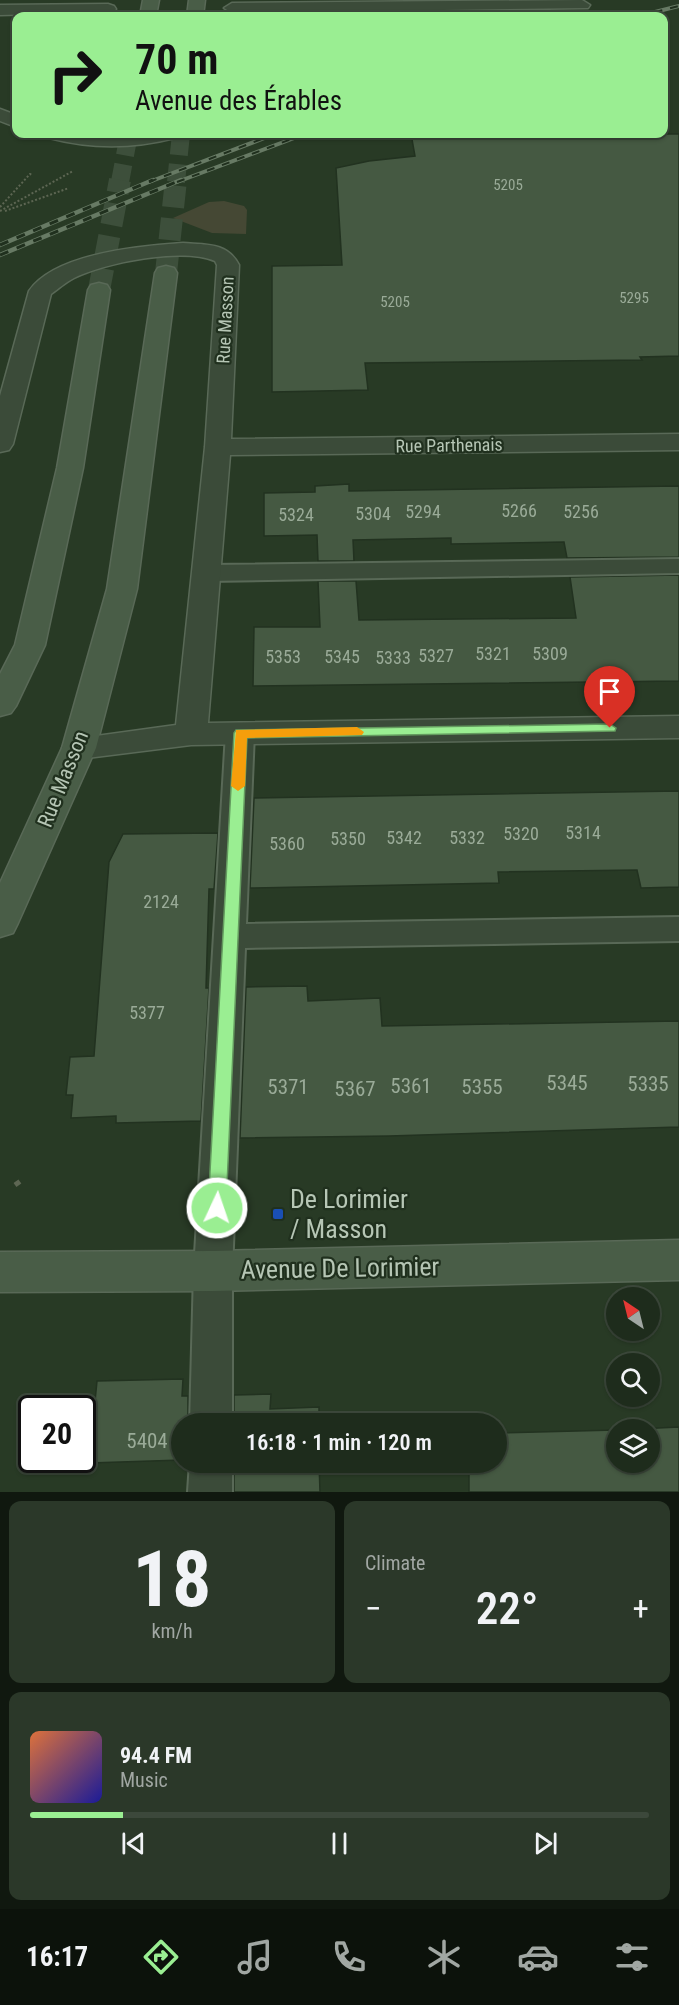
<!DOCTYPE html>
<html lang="en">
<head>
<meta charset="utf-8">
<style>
	:root { --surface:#1e2c1c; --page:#2b3829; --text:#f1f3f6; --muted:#a1a7a3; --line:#3c483b; --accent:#9aee92 }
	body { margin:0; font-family:"Roboto Condensed",sans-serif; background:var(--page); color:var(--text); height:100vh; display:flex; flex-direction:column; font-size:22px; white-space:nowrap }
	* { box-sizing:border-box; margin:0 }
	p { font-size:20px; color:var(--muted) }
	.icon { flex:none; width:33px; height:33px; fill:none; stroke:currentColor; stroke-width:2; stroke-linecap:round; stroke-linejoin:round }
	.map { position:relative; height:1492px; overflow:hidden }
	.panel { display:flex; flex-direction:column; gap:9px; padding:9px; background:#10180f; flex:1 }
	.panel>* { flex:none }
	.hud { position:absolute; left:12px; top:12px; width:656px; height:126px; border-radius:12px; box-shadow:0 2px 4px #0004,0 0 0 2px var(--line); background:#9aee92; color:#111; overflow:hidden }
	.needle { width:39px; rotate:325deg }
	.tools { position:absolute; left:606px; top:1287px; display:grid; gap:12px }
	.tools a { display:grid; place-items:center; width:54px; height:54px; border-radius:50%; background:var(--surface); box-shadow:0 2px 4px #0004,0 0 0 2px var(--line); font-size:30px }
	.speed { position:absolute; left:18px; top:1395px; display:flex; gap:12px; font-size:30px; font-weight:700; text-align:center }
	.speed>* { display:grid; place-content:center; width:78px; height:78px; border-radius:50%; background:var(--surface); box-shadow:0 2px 4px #0004,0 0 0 2px var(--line); line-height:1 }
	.speed .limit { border:3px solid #111; border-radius:9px; background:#fff; color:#111 }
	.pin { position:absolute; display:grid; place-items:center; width:51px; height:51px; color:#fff; margin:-62px -26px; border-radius:50% 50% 50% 0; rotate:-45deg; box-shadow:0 0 6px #0007 }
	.pin .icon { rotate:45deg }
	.me { position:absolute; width:66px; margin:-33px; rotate:3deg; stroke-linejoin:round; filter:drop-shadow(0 0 4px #0008) }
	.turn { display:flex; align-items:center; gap:21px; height:126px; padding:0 24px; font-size:27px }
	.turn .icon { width:78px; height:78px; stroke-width:2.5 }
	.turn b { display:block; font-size:42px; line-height:51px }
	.big { font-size:45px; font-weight:600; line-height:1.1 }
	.panel .tile { flex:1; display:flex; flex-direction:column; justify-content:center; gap:9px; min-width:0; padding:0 21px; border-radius:12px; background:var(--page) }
	.panel .dial { align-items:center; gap:0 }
	.dial b { font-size:78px; line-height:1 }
	.song { display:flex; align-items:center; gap:18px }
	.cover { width:72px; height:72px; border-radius:9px; background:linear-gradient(135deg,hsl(20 70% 55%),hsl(240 70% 35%)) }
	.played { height:6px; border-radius:3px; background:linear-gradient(90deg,var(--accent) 15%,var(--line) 15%) }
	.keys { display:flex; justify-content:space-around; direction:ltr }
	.heat { display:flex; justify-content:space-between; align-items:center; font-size:33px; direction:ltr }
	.panel .tiles { flex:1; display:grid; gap:9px; grid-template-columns:1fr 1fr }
	.tile:last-child { grid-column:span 2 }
	.trip { position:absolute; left:171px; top:1413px; width:336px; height:60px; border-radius:30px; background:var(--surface); box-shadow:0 2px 4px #0004,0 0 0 2px var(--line); font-weight:600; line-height:60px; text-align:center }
	.tab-bar { display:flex; height:96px; justify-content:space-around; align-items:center; background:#0c120b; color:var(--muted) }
	.tab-bar .icon { width:42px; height:42px }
	.tab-bar .active { color:var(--accent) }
	.tab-bar b { font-size:27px; color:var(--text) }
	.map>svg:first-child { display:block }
	.green { fill:#454834 }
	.building { fill:#455942; stroke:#223220; stroke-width:1.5 }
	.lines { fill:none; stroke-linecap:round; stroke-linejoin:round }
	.secondary-tunnel-far1 { stroke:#3d4f3b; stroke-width:18; stroke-dasharray:18 9; stroke-linecap:butt }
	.secondary-tunnel { stroke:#3d4f3b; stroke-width:22; stroke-dasharray:22 11; stroke-linecap:butt }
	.lane-casing { stroke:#596957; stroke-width:4 }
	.street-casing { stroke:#596957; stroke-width:3 }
	.secondary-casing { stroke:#596957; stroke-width:3 }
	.path-far1 { stroke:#5d6653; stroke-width:2; stroke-dasharray:2 2; stroke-linecap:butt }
	.path { stroke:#5d6653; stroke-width:5; stroke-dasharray:6 6; stroke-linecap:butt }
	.lane { fill:#3b4b39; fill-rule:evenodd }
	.street { fill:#3b4b39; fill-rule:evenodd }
	.secondary { fill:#495d47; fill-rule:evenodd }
	.rail-far1-casing { stroke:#677a64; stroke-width:4 }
	.rail-casing { stroke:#677a64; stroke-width:4.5 }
	.rail-far1 { stroke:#20301e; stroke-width:2; stroke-dasharray:8; stroke-linecap:butt }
	.rail { stroke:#20301e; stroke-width:3; stroke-dasharray:9; stroke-linecap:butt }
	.route { fill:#9aee92; stroke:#649b5f; stroke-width:1.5 }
	.slow { fill:#f59e0b }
	.transit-dot { fill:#1a4fb4; stroke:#20301e; stroke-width:2 }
	.labels { text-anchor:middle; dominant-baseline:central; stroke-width:4.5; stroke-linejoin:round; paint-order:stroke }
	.far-number-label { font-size:15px; fill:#9aab98 }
	.far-street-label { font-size:18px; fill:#b6c6b5; stroke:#20301e }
	.number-label { font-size:18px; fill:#9aab98 }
	.street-label { font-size:21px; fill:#b6c6b5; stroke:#20301e }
	.near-number-label { font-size:21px; fill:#9aab98 }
	.near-poi-label { font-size:26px; fill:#b6c6b5; stroke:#20301e; text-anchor:start }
	.near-street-label { font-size:26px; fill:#b6c6b5; stroke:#20301e }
</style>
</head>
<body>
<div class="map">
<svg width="679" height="1492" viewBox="0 0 679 1492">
	<rect width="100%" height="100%" fill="#283a25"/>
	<!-- green -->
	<polygon class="green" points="224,201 244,206 247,210 246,234 212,233 173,218 209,202"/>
	<!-- building -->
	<g class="building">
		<polygon points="411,134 679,134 679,356 640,357 642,360 365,363 368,390 272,392 272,266 342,265 336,168 369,161 415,156"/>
		<polygon points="349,484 349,491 679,486 679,557 567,558 564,542 451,544 451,538 353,540 354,561 318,561 317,535 264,536 264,493 315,492 315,486"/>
		<polygon points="679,575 679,681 253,686 254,627 320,627 318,581 356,581 359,620 576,618 570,577"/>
		<polygon points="679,791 679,887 641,888 637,870 498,872 499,883 250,888 254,798"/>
		<polygon points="218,833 214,889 209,889 206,988 209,988 201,1121 116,1123 116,1116 71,1118 73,1095 66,1095 70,1057 94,1056 109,862 123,834"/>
		<polygon points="307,986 308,1001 380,998 382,1026 679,1021 679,1127 389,1136 240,1138 246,987"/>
		<polygon points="183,1379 182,1396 188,1396 188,1424 182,1424 182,1460 89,1463 97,1381"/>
		<polygon points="271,1394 270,1409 319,1407 319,1424 234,1424 234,1395"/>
		<polygon points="679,1427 679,1492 469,1492 469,1462 496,1462 496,1433 616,1430 616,1462 650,1462 650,1430 617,1430"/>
		<polygon points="234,1462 319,1462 320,1492 234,1492"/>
	</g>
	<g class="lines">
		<!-- secondary-tunnel-far1 -->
		<g class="secondary-tunnel-far1">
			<polyline points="120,182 129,134"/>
			<polyline points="176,182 181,134"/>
		</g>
		<!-- secondary-tunnel -->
		<g class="secondary-tunnel">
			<polyline points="166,273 176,180"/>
			<polyline points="99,290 120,180"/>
		</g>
		<!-- lane casing -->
		<g class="lane-casing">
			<g id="lane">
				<polygon points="679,559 679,573 208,581 199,578 195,573 199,568 208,565"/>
				<polygon points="240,724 250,727 254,733 246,924 679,917 679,941 245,948 232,1271 232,1424 190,1424 194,1271 226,733 230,727"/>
				<polygon points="190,1462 232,1462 232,1492 188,1492"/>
			</g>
		</g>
		<!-- street casing -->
		<g class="street-casing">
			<g id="street">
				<polygon points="582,0 590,5 588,8 232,13 224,8 232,3"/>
				<polygon points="108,4 114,6 116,9 114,12 0,15 0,5"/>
				<polygon points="0,109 16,115 16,127 0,121"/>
				<path d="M 46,134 L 178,134 L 175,138 C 132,149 91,149 49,138 Z"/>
				<path d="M 183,243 C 206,245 227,242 239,265 L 231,439 L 679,434 L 679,450 L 230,455 L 208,723 L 679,716 L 679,738 L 191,745 L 79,759 L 67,756 L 62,748 L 67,740 L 176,725 L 205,447 L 217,265 L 215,261 C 181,247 106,263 74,278 C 66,282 58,289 51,294 L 13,444 L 9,450 L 0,452 L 0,396 L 29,291 C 55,253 141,246 183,243 Z"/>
			</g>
		</g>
		<!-- secondary casing -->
		<g class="secondary-casing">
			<g id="secondary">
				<polygon points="143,0 159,0 156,16 140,16"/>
				<polygon points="189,0 205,0 203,16 187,16"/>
				<polygon points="166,266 174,268 177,273 137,589 96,748 18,923 13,933 0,937 0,883 62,748 107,589 155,273 158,268"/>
				<polygon points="99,283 107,285 110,290 83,468 45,645 16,706 11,713 0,716 0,674 15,645 57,468 88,290 91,285"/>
				<polygon points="679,1240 679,1280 213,1291 0,1292 0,1252 213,1251"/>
			</g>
		</g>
		<!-- path-far1 -->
		<g class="path-far1">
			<polyline points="0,207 30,174 32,175"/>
			<polyline points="0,211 73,171"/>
			<polyline points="5,211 69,188"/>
		</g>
		<!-- path -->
		<polyline class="path" points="15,1185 22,1180"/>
		<!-- lane -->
		<use href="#lane" class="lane"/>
		<!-- street -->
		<use href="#street" class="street"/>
		<!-- secondary -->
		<use href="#secondary" class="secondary"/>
		<!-- rail-far1 casing -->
		<g class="rail-far1-casing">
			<g id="rail-far1">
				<polyline points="639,16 679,6"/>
				<polyline points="149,182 275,134"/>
				<polyline points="177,182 305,134"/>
			</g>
		</g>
		<!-- rail casing -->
		<g class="rail-casing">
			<g id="rail">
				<polyline points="0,245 153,180"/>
				<polyline points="0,255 181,180"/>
			</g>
		</g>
		<!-- rail-far1 -->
		<use href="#rail-far1" class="rail-far1"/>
		<!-- rail -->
		<use href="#rail" class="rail"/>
	</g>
	<!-- route -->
	<polygon class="route" points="610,724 616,728 615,731 247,738 226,1208 224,1214 217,1216 211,1214 208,1208 234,733 236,730"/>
	<!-- slow -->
	<polygon class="slow" points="357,727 364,732 362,735 247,738 245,786 238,791 231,786 236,730"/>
	<!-- markers -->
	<rect class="transit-dot" x="272" y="1208" width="12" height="12" rx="3"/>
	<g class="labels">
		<!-- far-number labels -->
		<g class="far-number-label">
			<text x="508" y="185">5205</text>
			<text x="634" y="298">5295</text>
			<text x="395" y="302">5205</text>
		</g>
		<!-- far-street labels -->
		<g class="far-street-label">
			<text transform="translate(225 320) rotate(-87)">Rue Masson</text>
			<text transform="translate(449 445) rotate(-1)">Rue Parthenais</text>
		</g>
		<!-- number labels -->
		<g class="number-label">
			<text x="519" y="510">5266</text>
			<text x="423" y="511">5294</text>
			<text x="581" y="511">5256</text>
			<text x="373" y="513">5304</text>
			<text x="296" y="514">5324</text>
			<text x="493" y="653">5321</text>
			<text x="550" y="653">5309</text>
			<text x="436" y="655">5327</text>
			<text x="283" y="656">5353</text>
			<text x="342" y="656">5345</text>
			<text x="393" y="657">5333</text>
			<text x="583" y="832">5314</text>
			<text x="521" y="833">5320</text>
			<text x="404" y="837">5342</text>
			<text x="467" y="837">5332</text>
			<text x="348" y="838">5350</text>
			<text x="287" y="843">5360</text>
			<text x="161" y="901">2124</text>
			<text x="147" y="1012">5377</text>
		</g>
		<!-- street labels -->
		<g class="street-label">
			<text transform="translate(63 779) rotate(-68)">Rue Masson</text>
		</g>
		<!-- near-number labels -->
		<g class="near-number-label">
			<text x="567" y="1083">5345</text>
			<text x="648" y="1084">5335</text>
			<text x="411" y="1086">5361</text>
			<text x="288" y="1087">5371</text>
			<text x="482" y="1087">5355</text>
			<text x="355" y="1089">5367</text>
			<text x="147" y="1441">5404</text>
		</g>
		<!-- near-poi labels -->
		<g class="near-poi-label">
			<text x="290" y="1199">De Lorimier<tspan x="290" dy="30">/ Masson</tspan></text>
		</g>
		<!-- near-street labels -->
		<g class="near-street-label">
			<text transform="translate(340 1268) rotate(-1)">Avenue De Lorimier</text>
		</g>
	</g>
</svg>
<div class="tools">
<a><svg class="needle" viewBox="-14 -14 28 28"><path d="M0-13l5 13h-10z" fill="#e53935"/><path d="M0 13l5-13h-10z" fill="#a1a7a3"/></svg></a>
<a><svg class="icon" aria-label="search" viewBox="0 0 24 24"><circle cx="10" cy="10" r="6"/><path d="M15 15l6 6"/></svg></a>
<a><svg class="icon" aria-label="layers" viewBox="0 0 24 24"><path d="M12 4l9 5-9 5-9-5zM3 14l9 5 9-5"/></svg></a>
</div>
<div class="speed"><div class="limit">20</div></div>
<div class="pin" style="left:610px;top:728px;background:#d93025"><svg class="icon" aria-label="arrive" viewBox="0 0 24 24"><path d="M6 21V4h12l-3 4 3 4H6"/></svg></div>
<svg class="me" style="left:217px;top:1208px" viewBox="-20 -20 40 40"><circle r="17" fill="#9aee92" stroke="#fff" stroke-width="3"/><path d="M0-11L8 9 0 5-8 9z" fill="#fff"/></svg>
<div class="trip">16:18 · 1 min · 120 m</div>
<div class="hud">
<div class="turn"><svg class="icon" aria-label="right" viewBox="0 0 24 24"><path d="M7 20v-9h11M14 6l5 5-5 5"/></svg><div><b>70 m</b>Avenue des Érables</div></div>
</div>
</div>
<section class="panel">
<div class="tiles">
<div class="tile dial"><b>18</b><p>km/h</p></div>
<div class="tile"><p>Climate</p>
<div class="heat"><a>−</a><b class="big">22°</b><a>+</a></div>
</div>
<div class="tile">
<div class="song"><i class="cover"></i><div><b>94.4 FM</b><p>Music</p></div></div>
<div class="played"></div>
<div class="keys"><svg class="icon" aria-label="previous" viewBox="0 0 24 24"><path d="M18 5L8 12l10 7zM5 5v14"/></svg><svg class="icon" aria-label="pause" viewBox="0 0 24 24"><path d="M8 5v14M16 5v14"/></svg><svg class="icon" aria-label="next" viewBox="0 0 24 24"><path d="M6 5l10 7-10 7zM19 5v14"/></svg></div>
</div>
</div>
</section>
<nav class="tab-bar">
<b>16:17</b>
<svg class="icon active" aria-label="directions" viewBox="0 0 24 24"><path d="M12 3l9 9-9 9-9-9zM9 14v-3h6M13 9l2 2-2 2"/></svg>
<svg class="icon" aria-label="music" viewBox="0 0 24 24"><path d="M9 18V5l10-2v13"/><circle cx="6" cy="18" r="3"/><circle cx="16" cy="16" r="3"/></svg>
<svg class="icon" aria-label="phone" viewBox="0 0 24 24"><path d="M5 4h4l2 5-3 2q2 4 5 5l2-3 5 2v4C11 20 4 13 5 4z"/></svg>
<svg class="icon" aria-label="climate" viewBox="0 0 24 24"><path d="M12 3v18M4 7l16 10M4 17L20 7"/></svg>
<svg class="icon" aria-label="car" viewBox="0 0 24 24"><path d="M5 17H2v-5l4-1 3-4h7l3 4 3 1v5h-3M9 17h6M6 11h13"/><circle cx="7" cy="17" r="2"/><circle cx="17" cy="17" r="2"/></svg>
<svg class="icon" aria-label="filters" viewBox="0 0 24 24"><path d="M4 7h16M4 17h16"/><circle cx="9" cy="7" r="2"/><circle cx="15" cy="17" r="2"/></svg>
</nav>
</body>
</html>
